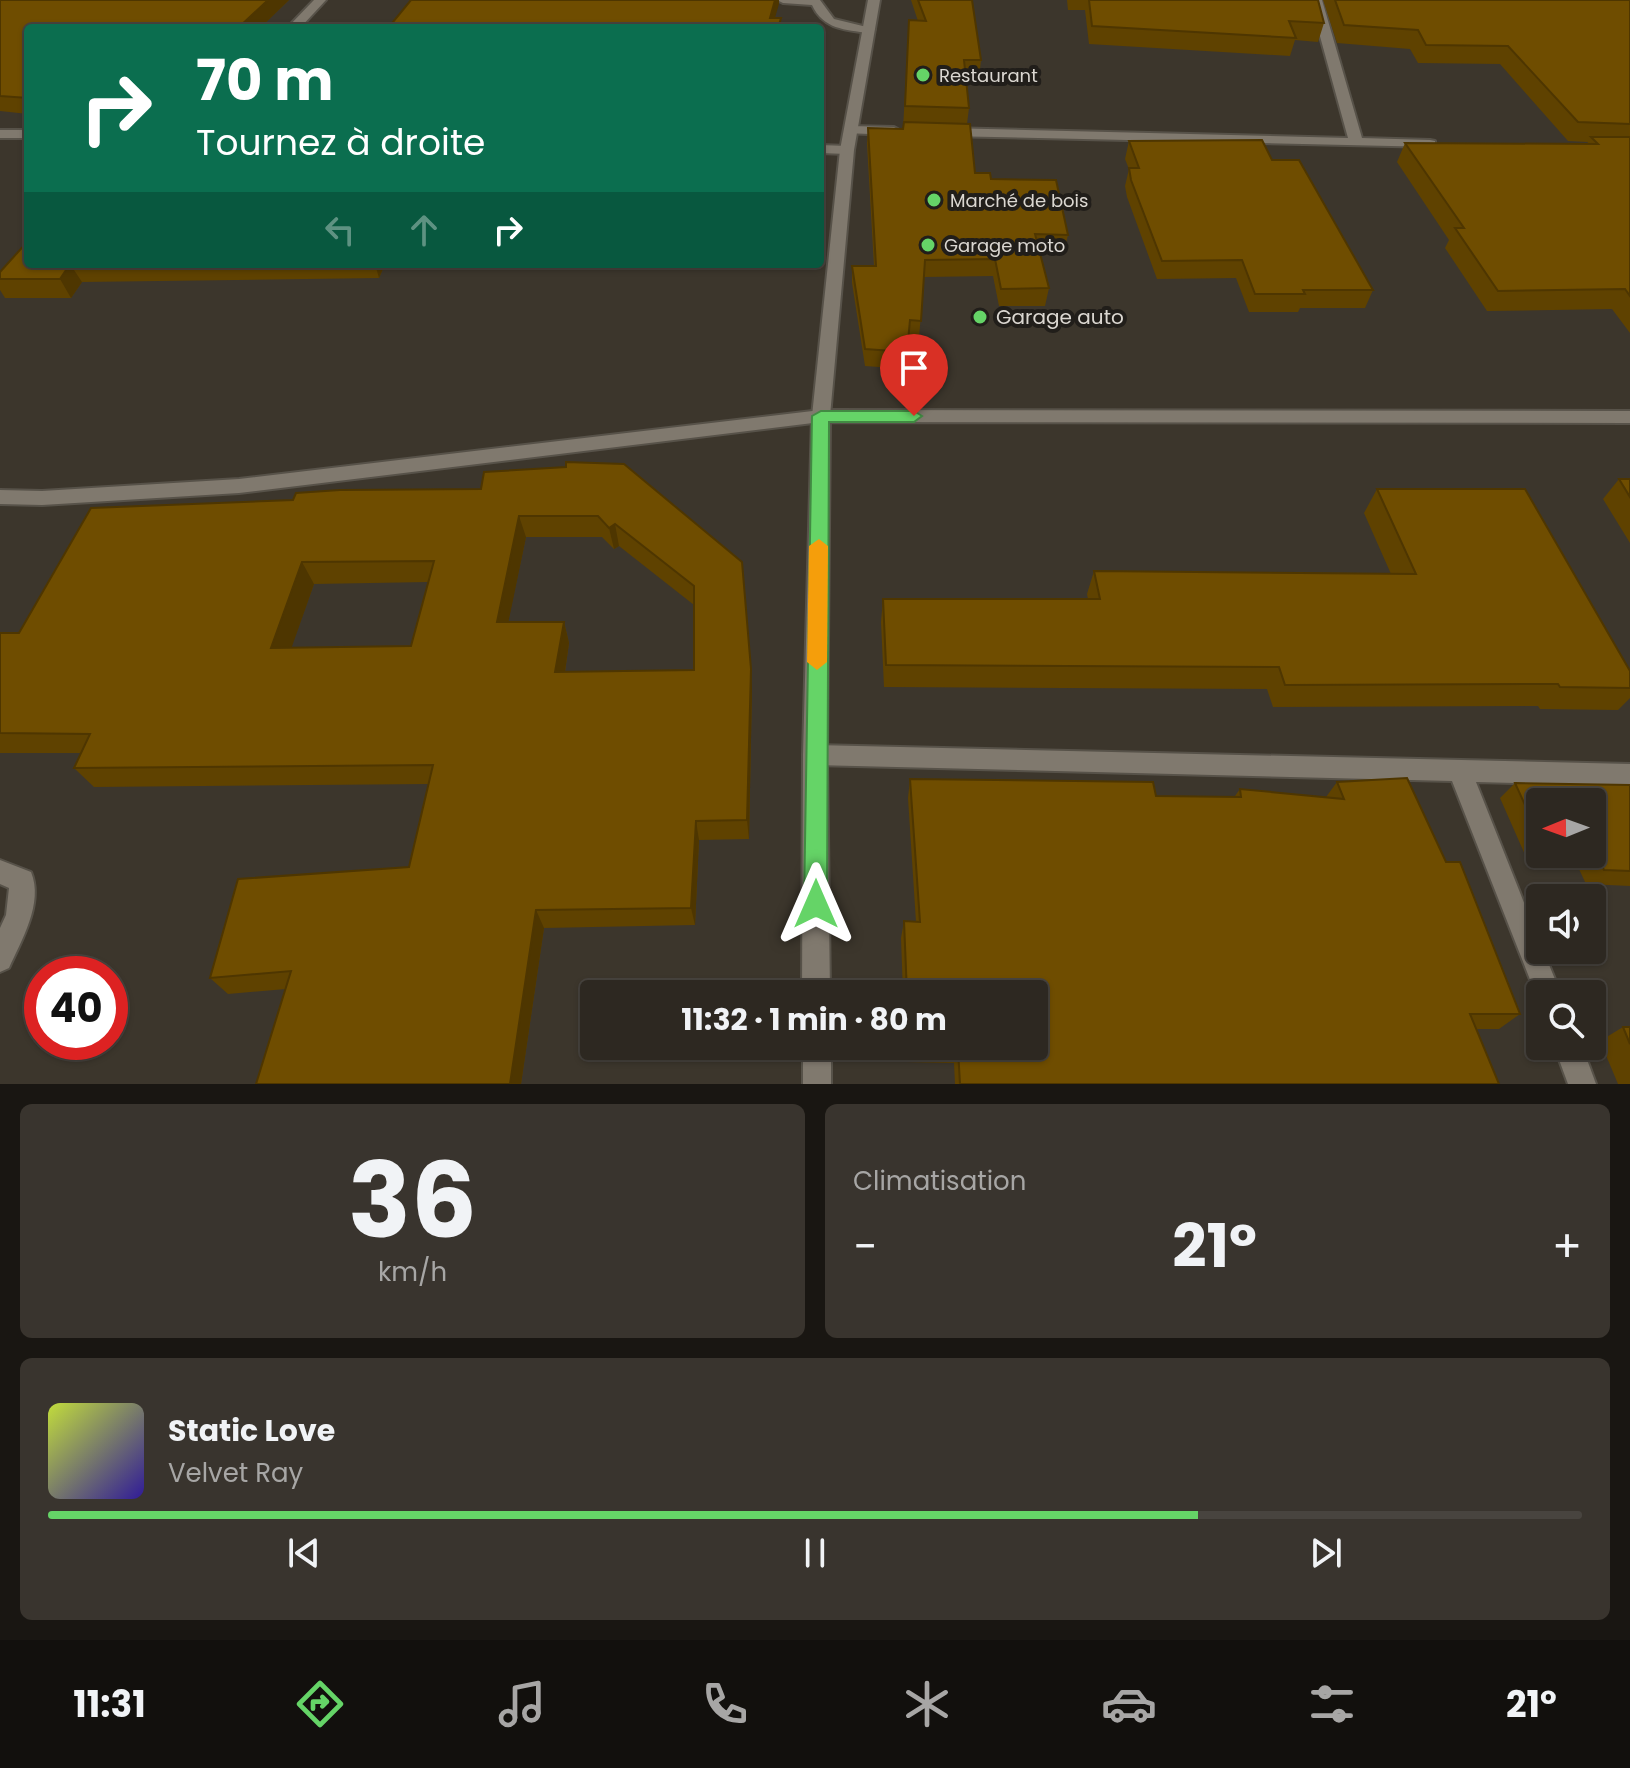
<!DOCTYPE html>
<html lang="fr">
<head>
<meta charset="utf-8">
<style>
	:root { --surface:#2d2821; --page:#39342e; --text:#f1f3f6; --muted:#a7a6a5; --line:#48443f; --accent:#65d467 }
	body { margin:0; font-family:Poppins,sans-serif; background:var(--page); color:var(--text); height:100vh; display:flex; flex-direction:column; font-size:30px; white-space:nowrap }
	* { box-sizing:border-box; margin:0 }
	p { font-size:26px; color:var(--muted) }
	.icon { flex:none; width:44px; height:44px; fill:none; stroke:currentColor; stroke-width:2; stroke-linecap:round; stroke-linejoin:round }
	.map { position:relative; height:1084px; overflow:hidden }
	.details { display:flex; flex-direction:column; gap:20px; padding:20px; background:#191612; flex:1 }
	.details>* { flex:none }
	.banner { position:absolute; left:24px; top:24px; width:800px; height:244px; border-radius:8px; box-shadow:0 2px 6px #0004,0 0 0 2px var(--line); background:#0b6e4f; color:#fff; overflow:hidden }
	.needle { width:52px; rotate:269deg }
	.controls { position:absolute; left:1526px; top:788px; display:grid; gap:16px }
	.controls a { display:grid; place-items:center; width:80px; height:80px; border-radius:8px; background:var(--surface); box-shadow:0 2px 6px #0004,0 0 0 2px var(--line); font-size:40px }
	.speed { position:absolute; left:24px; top:956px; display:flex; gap:16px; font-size:40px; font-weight:700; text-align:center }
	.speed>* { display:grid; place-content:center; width:104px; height:104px; border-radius:50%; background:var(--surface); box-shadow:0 2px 6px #0004,0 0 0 2px var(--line); line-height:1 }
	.speed .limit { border:12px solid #d22; background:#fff; color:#111 }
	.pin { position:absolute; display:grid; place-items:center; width:68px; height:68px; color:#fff; margin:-82px -34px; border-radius:50% 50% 50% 0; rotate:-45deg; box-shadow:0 0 8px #0007 }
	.pin .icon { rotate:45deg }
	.me { position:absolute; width:88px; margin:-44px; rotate:0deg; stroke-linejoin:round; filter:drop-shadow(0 0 6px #0008) }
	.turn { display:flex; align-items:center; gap:28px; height:168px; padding:0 40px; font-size:36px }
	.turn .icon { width:104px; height:104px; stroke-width:2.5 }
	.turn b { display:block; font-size:56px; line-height:68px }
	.lanes { display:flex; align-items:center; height:76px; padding:0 40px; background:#0003; justify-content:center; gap:40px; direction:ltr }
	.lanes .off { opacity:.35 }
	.big { font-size:60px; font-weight:700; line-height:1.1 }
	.details .widget { flex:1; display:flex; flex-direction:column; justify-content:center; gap:12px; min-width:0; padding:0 28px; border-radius:12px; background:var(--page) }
	.details .dial { align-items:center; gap:0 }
	.dial b { font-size:104px; line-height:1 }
	.song { display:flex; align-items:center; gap:24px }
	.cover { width:96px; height:96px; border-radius:12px; background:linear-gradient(135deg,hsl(70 70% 55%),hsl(250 70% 35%)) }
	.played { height:8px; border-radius:4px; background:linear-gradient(90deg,var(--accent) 75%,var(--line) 75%) }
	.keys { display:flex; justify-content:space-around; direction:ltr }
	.heat { display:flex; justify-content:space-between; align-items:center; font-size:44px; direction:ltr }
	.details .tiles { flex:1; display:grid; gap:20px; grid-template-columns:1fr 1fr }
	.widget:last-child { grid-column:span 2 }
	.trip { position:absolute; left:580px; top:980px; width:468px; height:80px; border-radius:8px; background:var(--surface); box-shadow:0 2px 6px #0004,0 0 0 2px var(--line); font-weight:700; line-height:80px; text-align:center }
	.tab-bar { display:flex; height:128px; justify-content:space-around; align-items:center; background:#12100d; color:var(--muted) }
	.tab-bar .icon { width:56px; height:56px }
	.tab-bar .current { color:var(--accent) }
	.tab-bar b { font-size:36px; color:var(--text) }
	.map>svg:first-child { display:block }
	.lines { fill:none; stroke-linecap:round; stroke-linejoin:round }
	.street-casing { stroke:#575249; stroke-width:4 }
	.secondary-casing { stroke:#575249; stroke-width:4 }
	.street { fill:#80796e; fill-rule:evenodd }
	.secondary { fill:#80796e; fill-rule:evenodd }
	.wall { fill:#5f4200; fill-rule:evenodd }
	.shaded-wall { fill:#4e3600 }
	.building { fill:#6f4d00; stroke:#4e3600; stroke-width:2; fill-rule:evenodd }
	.route { fill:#65d467; stroke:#428a43; stroke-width:2 }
	.slow { fill:#f59e0b }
	.poi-dot { fill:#65d467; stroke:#211e1a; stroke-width:3 }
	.labels { text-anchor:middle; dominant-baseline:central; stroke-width:8; stroke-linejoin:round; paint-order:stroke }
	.far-poi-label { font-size:18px; fill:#dbd7d1; stroke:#211e1a; text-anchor:start }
	.poi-label { font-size:20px; fill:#dbd7d1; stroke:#211e1a; text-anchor:start }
</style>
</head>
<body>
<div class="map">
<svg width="1630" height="1084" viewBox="0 0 1630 1084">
	<rect width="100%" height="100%" fill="#3c362c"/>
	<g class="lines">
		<!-- street casing -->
		<g class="street-casing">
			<g id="street">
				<polygon points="314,0 326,0 300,28 287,28"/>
				<path d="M 777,0 L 820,0 L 834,19 L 875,29 L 869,33 C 845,30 823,29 812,5 L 783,3 Z"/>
				<polygon points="1310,0 1322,0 1362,138 1430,140 1435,141 1435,147 946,136 939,132 946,128 1348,138"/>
				<polygon points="850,126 894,127 901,131 894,135 845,133 845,127"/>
				<rect x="0" y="130" width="28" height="8"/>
				<polygon points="820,145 847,146 854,150 847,154 820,153"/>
				<polygon points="821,410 1630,411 1630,423 821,422 239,493 42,505 0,504 0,490 42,491 239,479"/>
				<polygon points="815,745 1630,764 1630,786 1476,782 1540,943 1540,950 1543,950 1561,994 1540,994 1540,1005 1452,781 815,765 807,762 803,755 807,748"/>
				<path d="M 0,860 L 31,872 C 44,903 21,941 9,968 L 0,972 L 0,928 L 6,915 L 9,888 L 0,884 Z"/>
				<polygon points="1554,1046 1582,1046 1596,1084 1568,1084"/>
			</g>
		</g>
		<!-- secondary casing -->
		<g class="secondary-casing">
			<g id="secondary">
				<polygon points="868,0 880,0 854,150 830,416 827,755 830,994 802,994 803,755 812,416 840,150"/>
				<rect x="803" y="1046" width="28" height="38"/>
			</g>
		</g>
		<!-- street -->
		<use href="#street" class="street"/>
		<!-- secondary -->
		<use href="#secondary" class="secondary"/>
	</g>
	<!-- wall -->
	<g class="wall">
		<polygon points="0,0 289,0 260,28 28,28 28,114 0,111"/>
		<polygon points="911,0 972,0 981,60 979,78 965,78 969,108 967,124 975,173 991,179 1068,235 1064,251 1039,251 1049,288 1045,306 999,306 993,276 924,277 919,338 908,337 906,369 865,366 852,283 852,266 874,266 867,144 868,128 903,129 909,20 918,21"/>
		<polygon points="1067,0 1318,0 1324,23 1318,42 1295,40 1290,56 1089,44 1085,10 1068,10"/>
		<polygon points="1323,0 1630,0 1630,333 1612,309 1487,311 1445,248 1449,240 1397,162 1405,143 1587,144 1588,142 1568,141 1500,64 1418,63 1410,49 1337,43"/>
		<polygon points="1129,141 1272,160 1373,290 1365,308 1300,308 1298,312 1249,312 1236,278 1157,279 1127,197 1125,186 1129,169 1125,159"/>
		<polygon points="28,264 385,264 379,278 82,282 71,298 5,298 0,290 0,272"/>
		<path d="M 624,464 L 752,689 L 749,839 L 699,840 L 695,925 L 544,928 L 521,1084 L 256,1084 L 286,989 L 228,994 L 210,978 L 409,867 L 429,784 L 94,787 L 74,768 L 81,753 L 0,753 L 0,633 L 19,633 L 293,500 L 481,489 ZM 526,537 L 602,537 L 614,549 L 619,546 L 694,605 L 694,670 L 565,672 L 569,643 L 564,622 L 508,622 ZM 428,582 L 411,646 L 291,648 L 314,584 Z"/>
		<polygon points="1619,479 1630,479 1630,543 1603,499"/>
		<polygon points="1377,489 1630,671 1630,698 1618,710 1540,709 1538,706 1273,707 1267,689 884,687 881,622 883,599 1088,599 1087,594 1094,571 1391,574 1364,513"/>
		<polygon points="910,779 1156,796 1235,796 1240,789 1326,797 1337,782 1520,1014 1499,1029 1476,1029 1499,1084 955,1084 954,1063 906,1062 906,1046 1034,1046 1034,994 903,994 901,938 904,921 916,922 908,798"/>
		<path d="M 1515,783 L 1630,785 L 1630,886 L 1586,884 L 1578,867 L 1530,866 L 1500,798 ZM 1540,802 L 1592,802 L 1592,854 L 1540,854 Z"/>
		<polygon points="1623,1027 1630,1027 1630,1084 1618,1084 1600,1041"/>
	</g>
	<!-- shaded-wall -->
	<g class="shaded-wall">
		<polygon points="268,0 289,0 260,28 238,28"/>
		<polygon points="775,0 779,0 779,4 772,28 770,18"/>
		<polygon points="70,264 82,282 71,298 60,279"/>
		<polygon points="375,264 385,264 379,278"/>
		<polygon points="519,516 526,537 504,643 497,622"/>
		<polygon points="615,524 619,546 614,549 609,528"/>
		<polygon points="302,562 314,584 284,669 271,648"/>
		<polygon points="564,622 569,643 562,692 555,672"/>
		<polygon points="751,669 752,689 749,839 747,820"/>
		<polygon points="696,821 699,840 695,925 691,908"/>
		<polygon points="536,910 544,928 521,1084 510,1084"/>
	</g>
	<!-- building -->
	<g class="building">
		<polygon points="0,0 268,0 238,28 28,28 28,98 0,96"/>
		<polygon points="411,0 775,0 770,18 781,18 778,28 388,28"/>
		<polygon points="918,0 972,0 981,60 964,60 969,108 905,106 909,20 926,21"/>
		<polygon points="1089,0 1318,0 1324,23 1289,21 1296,38 1092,26"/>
		<polygon points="1335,0 1630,0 1630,124 1578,122 1508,46 1426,45 1418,30 1344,25"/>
		<polygon points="904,122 970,124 975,173 990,173 991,179 1056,180 1068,235 1035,234 1049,288 1001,289 995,259 925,260 921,321 910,320 907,352 865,349 852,266 876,266 868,128 903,129"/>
		<polygon points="1591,137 1630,137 1630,296 1625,289 1498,291 1455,228 1464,228 1405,143 1598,144"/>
		<polygon points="1262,140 1272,160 1299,160 1373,290 1303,290 1305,294 1255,294 1242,260 1162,261 1131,180 1129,168 1139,168 1129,141"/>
		<polygon points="28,241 28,264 70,264 60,279 0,279 0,272"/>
		<path d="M 566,462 L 624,464 L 742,562 L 751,669 L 747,820 L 696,821 L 691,908 L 536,910 L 510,1084 L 256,1084 L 291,971 L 210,978 L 238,879 L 409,867 L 433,765 L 74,768 L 90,734 L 0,733 L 0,633 L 19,633 L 91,508 L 293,500 L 296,493 L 340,490 L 481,489 L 484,472 L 566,467 ZM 519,516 L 598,516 L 609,528 L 615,524 L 694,586 L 694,670 L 555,672 L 564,622 L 497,622 ZM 434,561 L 411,646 L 271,648 L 302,562 Z"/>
		<polygon points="1619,479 1630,479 1630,497"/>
		<polygon points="1377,489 1525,489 1630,671 1630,688 1560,687 1558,684 1285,685 1279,667 886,665 883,599 1100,599 1094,571 1416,574"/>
		<polygon points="1407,778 1446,862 1460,862 1520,1014 1470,1014 1499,1084 960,1084 958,1049 909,1048 909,1046 1034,1046 1034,994 907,994 904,921 920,922 910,779 1153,782 1156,796 1241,797 1240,789 1344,799 1337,782"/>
		<polygon points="1515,783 1630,785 1630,871 1604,870 1595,852 1592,852 1592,802 1540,802 1540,838"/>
		<polygon points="1623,1027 1630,1027 1630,1044"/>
	</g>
	<!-- route -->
	<polygon class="route" points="821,411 914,411 922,416 914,422 829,422 827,904 824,912 816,915 808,912 804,904 812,416"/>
	<!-- slow -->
	<polygon class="slow" points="819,539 828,546 827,662 817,670 807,662 809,546"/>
	<!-- markers -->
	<g class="poi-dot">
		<circle cx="923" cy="75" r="8"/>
		<circle cx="934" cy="200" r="8"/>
		<circle cx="928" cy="245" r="8"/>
		<circle cx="980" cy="317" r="8"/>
	</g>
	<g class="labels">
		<!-- far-poi labels -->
		<g class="far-poi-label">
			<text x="939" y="75">Restaurant</text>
			<text x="950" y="200">Marché de bois</text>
			<text x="944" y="245">Garage moto</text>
		</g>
		<!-- poi labels -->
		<g class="poi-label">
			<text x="996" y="317">Garage auto</text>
		</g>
	</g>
</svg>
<div class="controls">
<a><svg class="needle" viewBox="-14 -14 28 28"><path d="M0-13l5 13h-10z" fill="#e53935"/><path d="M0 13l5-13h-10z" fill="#a7a6a5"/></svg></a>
<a><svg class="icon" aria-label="sound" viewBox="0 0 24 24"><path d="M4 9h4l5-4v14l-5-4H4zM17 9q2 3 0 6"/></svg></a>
<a><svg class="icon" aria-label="search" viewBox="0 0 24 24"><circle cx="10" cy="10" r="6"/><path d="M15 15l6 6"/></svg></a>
</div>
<div class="speed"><div class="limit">40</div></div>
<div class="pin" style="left:914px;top:416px;background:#d93025"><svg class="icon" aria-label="arrive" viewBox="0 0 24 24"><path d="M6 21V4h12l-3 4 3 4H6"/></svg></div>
<svg class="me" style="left:816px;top:904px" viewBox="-20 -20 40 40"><path d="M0-17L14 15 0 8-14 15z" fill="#65d467" stroke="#fff" stroke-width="4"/></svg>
<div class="trip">11:32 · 1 min · 80 m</div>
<div class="banner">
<div class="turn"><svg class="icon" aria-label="right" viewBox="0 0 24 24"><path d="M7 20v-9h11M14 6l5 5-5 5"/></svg><div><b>70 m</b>Tournez à droite</div></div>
<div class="lanes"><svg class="icon off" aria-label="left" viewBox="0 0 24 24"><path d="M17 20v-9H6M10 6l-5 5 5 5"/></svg><svg class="icon off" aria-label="ahead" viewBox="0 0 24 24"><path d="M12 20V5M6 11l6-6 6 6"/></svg><svg class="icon" aria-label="right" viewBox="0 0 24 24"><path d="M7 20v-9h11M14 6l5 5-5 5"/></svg></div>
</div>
</div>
<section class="details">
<div class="tiles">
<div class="widget dial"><b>36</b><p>km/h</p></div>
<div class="widget"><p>Climatisation</p>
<div class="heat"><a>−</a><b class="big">21°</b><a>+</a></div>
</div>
<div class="widget">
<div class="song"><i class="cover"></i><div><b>Static Love</b><p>Velvet Ray</p></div></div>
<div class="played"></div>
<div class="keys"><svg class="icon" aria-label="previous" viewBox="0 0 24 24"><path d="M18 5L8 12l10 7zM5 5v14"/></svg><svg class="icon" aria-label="pause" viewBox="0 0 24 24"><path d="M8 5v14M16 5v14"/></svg><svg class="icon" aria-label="next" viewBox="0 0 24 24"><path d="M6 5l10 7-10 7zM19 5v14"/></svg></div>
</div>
</div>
</section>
<nav class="tab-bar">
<b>11:31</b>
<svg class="icon current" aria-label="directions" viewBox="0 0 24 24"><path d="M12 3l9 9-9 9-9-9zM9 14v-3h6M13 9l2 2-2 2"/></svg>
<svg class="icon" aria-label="music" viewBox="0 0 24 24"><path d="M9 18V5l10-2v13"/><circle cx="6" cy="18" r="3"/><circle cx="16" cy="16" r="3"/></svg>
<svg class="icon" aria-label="phone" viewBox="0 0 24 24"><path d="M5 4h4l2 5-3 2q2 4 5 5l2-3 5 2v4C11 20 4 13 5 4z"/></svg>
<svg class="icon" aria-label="climate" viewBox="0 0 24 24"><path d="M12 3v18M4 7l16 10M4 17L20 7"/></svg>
<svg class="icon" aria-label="car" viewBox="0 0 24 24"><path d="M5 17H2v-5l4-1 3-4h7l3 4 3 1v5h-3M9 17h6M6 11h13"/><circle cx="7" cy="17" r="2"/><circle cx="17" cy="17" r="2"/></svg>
<svg class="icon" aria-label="filters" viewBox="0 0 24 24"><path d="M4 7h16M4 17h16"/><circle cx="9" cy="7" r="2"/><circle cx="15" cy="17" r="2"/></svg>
<b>21°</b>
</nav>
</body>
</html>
